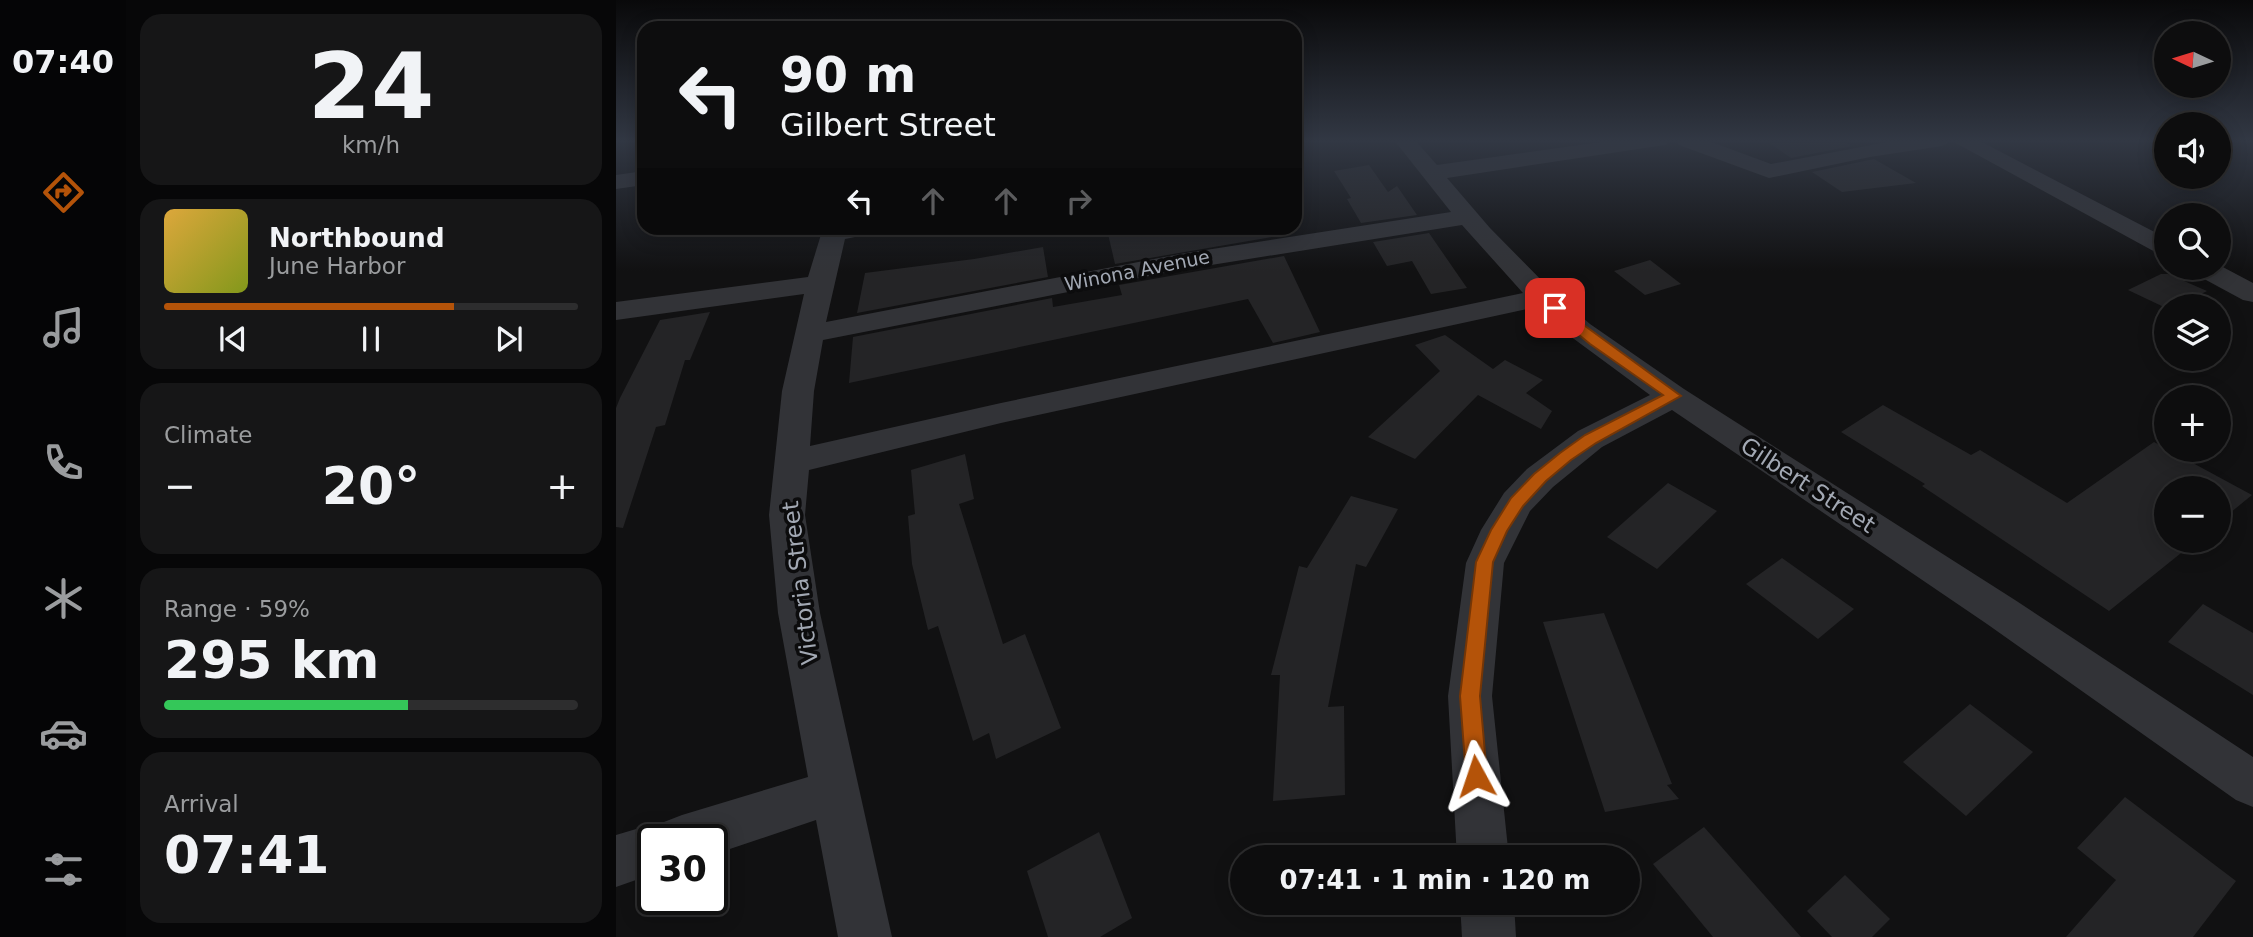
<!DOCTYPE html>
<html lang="en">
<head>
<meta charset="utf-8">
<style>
	:root { --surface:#0d0d0e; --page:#161617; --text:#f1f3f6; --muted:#9a9c9e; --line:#2d2d2e; --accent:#b45309 }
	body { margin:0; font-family:"DejaVu Sans",sans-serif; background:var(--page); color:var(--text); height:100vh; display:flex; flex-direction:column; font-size:26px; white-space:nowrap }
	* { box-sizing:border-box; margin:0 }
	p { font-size:23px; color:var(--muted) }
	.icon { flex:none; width:38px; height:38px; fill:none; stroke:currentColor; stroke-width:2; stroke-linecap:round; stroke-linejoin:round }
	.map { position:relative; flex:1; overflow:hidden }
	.sheet { display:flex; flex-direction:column; gap:14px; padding:14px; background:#070708; width:490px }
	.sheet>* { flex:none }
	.banner { position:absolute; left:21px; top:21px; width:665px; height:214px; border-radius:21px; box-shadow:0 4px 18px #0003,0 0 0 2px var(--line); background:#0d0d0e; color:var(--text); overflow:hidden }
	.needle { width:46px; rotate:274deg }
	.buttons { position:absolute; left:1538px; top:21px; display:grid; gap:14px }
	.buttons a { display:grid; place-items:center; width:77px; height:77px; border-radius:50%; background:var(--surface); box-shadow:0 4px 18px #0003,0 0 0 2px var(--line); font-size:35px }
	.speed { position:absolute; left:21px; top:824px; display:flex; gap:14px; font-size:35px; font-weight:700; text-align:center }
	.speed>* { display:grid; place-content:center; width:91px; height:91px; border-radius:50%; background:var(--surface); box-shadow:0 4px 18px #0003,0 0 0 2px var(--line); line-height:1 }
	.speed .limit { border:4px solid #111; border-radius:10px; background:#fff; color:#111 }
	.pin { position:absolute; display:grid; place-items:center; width:60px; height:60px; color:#fff; margin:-30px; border-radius:14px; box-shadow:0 4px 10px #0006 }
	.me { position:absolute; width:77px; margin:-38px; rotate:355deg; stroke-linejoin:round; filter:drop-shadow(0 0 5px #0008) }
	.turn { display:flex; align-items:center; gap:24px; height:147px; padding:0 28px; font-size:32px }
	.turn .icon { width:91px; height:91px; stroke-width:2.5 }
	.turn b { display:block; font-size:49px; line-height:60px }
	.lanes { display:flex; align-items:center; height:66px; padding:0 28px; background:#0003; justify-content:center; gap:35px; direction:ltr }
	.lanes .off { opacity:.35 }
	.big { font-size:52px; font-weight:700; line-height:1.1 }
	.sheet .tile { flex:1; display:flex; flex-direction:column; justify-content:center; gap:10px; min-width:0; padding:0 24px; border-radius:21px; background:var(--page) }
	.sheet .dial { align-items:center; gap:0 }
	.dial b { font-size:91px; line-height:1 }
	.song { display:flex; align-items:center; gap:21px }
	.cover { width:84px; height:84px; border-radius:10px; background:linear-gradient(135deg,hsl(40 70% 55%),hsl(70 70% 35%)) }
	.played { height:7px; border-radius:4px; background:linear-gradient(90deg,var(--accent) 70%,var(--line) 70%) }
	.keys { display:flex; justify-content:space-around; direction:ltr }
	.heat { display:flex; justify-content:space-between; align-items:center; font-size:38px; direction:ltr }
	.charge { height:10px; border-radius:5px; background:linear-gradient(90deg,#34c759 59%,var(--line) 0) }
	.trip { position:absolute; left:614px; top:845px; width:410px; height:70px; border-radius:35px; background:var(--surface); box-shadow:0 4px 18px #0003,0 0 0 2px var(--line); font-weight:700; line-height:70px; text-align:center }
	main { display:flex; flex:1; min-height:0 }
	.dock { display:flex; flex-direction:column; width:126px; justify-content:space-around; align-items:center; background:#050506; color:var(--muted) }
	.dock .icon { width:49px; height:49px }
	.dock .current { color:var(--accent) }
	.dock b { font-size:32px; color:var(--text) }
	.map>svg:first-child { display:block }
	.building { fill:#242426 }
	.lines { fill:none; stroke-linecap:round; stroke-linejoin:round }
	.street { fill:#323337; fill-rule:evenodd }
	.route { fill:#b45309; stroke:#753606; stroke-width:2 }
	.labels { text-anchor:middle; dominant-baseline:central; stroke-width:7; stroke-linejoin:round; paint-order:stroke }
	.far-street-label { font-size:19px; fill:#a2a8b3; stroke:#0c0c0d }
	.street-label { font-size:23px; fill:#a2a8b3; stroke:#0c0c0d }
</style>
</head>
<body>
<main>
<nav class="dock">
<b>07:40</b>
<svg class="icon current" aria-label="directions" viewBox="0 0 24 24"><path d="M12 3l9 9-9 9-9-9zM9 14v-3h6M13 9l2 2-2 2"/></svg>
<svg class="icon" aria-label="music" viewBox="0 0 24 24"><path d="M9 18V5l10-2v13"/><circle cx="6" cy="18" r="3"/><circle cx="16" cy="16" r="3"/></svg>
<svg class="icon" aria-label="phone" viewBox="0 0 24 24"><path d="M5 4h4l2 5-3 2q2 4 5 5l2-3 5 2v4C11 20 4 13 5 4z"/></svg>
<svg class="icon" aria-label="climate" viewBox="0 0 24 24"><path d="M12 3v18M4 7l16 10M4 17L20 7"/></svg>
<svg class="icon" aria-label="car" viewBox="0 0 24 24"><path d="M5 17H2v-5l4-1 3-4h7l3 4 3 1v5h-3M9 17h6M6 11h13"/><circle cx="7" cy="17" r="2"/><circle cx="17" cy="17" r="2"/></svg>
<svg class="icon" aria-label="filters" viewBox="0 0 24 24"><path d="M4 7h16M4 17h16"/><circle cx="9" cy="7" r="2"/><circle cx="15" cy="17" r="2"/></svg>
</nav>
<section class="sheet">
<div class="tile dial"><b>24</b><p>km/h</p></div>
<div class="tile">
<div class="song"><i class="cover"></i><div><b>Northbound</b><p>June Harbor</p></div></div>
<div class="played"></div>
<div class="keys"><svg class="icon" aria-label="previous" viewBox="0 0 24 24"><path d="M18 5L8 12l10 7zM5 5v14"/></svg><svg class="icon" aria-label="pause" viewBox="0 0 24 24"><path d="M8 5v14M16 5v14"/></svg><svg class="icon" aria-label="next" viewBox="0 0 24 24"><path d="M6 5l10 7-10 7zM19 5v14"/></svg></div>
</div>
<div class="tile"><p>Climate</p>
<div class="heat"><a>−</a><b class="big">20°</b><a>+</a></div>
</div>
<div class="tile"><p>Range · 59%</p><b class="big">295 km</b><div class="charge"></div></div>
<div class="tile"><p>Arrival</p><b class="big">07:41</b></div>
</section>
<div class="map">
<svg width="1637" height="937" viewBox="0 0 1637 937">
	<rect width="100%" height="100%" fill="#111112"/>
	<!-- building -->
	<g class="building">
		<polygon points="1149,140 1225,140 1236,146 1175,158"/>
		<polygon points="1258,159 1300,183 1226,192 1196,172"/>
		<polygon points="753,165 772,192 781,186 801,215 745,223 731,199 735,198 718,171"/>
		<polygon points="531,228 660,228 662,236 499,264 492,234"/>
		<polygon points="813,233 851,288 815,294 796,261 771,266 757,242"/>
		<polygon points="427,247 432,277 241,313 249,273 358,259"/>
		<polygon points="668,256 704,332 657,343 632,299 233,383 237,337 436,298 437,307 506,295 503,285"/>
		<polygon points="1034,260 1065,284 1029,295 998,271"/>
		<polygon points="1545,274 1552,274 1591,291 1561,306 1550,308 1512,290"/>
		<polygon points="94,312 74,360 69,360 49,425 40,427 7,528 0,527 0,408 4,398 44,320"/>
		<polygon points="829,335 877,369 889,360 927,380 910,393 936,411 925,429 862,395 799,459 752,437 824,371 799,345"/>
		<polygon points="1267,405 1355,455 1364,450 1451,503 1538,442 1636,495 1603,522 1603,488 1550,488 1550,541 1580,541 1493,611 1306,486 1309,484 1225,432"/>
		<polygon points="349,454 358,499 343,504 387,644 409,634 445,728 380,759 373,733 357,741 322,626 312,630 296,564 292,516 299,514 295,470"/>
		<polygon points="1052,483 1101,511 1041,569 991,537"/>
		<polygon points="735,496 782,509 750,567 740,564 712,707 728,706 729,795 657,801 664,675 655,675 683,566 691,568"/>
		<polygon points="1166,558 1238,609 1202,639 1130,584"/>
		<polygon points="1587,604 1637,633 1637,695 1552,642"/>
		<polygon points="988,613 1056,784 1051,785 1063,799 989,812 927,622"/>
		<polygon points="1354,704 1417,752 1350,816 1287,762"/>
		<polygon points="1509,797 1620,881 1577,937 1450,937 1500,880 1461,848"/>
		<polygon points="1088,827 1185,937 1097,937 1037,864"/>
		<polygon points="483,832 516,918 484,937 432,937 411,871"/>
		<polygon points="1229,875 1274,919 1256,937 1216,937 1191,911"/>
	</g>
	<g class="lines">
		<!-- street -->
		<g class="street">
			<path d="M 778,140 L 799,140 L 821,165 L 1000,140 L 1052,140 L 1050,145 L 1042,146 L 831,178 L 874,228 L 936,291 L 974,324 L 1068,389 L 1399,600 L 1637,757 L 1637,807 L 1620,800 L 1371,624 L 1056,410 L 986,447 L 937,487 L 914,511 L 888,563 L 876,696 L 893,858 L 841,858 L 832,696 L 850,563 L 865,530 L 888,493 L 911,469 L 962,431 L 1034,395 L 954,336 L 920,307 L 385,423 L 193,470 L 189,515 L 204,613 L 276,937 L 222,937 L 200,820 L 96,855 L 96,840 L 37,840 L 37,874 L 0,887 L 0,835 L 37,824 L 46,828 L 48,822 L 66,815 L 192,777 L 162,613 L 153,515 L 166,391 L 188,294 L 0,320 L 0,302 L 192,277 L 207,228 L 263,228 L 259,233 L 229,239 L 210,322 L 564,254 L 835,212 ZM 846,225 L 907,293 L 385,403 L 194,446 L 198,391 L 207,340 L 564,270 Z"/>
			<polygon points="1060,140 1090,140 1155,164 1282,140 1362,140 1550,238 1550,256 1541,253 1336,141 1326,146 1254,157 1153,178 1063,145"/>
			<polygon points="28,171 28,185 0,189 0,175"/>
			<polygon points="1603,265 1637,283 1637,302 1627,300 1579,274 1575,268 1603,268"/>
			<polygon points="844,903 898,903 900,937 846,937"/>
		</g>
	</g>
	<!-- sky -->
	<linearGradient id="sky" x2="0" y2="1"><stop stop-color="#09090a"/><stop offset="0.52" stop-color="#323844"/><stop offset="1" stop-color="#323844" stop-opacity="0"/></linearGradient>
	<rect width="1637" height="271" fill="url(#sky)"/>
	<!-- route -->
	<polygon class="route" points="939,304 1065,396 980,443 955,460 930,481 907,506 891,531 877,562 864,696 871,776 868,784 860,787 853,784 850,776 844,696 860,562 875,530 895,498 918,474 944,453 969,435 1047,395 974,344 934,311 934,305"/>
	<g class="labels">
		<!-- far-street labels -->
		<g class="far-street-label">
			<text transform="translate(521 270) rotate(-11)">Winona Avenue</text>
		</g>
		<!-- street labels -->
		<g class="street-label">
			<text transform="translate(1192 485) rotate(33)">Gilbert Street</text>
			<text transform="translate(184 583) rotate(-97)">Victoria Street</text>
		</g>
	</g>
</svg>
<div class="buttons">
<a><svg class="needle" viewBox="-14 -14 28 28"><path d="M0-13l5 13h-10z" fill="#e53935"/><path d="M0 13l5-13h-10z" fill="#9a9c9e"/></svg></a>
<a><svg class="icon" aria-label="sound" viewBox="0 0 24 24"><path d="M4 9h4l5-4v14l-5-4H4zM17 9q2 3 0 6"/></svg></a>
<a><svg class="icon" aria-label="search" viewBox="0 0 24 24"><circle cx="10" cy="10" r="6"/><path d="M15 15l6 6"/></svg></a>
<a><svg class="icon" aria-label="layers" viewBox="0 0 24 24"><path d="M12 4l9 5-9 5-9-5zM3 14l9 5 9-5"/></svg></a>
<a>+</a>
<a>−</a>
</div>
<div class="speed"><div class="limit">30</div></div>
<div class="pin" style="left:939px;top:308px;background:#d93025"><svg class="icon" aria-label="arrive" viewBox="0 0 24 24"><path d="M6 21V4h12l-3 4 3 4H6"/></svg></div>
<svg class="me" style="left:860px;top:776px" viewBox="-20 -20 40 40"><path d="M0-17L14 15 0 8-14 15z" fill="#b45309" stroke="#fff" stroke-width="4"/></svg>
<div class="trip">07:41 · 1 min · 120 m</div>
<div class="banner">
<div class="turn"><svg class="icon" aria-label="left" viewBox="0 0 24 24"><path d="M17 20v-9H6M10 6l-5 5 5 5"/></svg><div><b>90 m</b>Gilbert Street</div></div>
<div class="lanes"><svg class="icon" aria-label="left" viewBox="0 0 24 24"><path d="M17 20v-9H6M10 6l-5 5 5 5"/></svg><svg class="icon off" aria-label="ahead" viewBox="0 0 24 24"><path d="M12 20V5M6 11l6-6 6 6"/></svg><svg class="icon off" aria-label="ahead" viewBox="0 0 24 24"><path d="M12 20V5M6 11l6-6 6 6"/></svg><svg class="icon off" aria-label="right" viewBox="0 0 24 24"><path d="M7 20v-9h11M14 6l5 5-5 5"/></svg></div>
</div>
</div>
</main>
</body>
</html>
